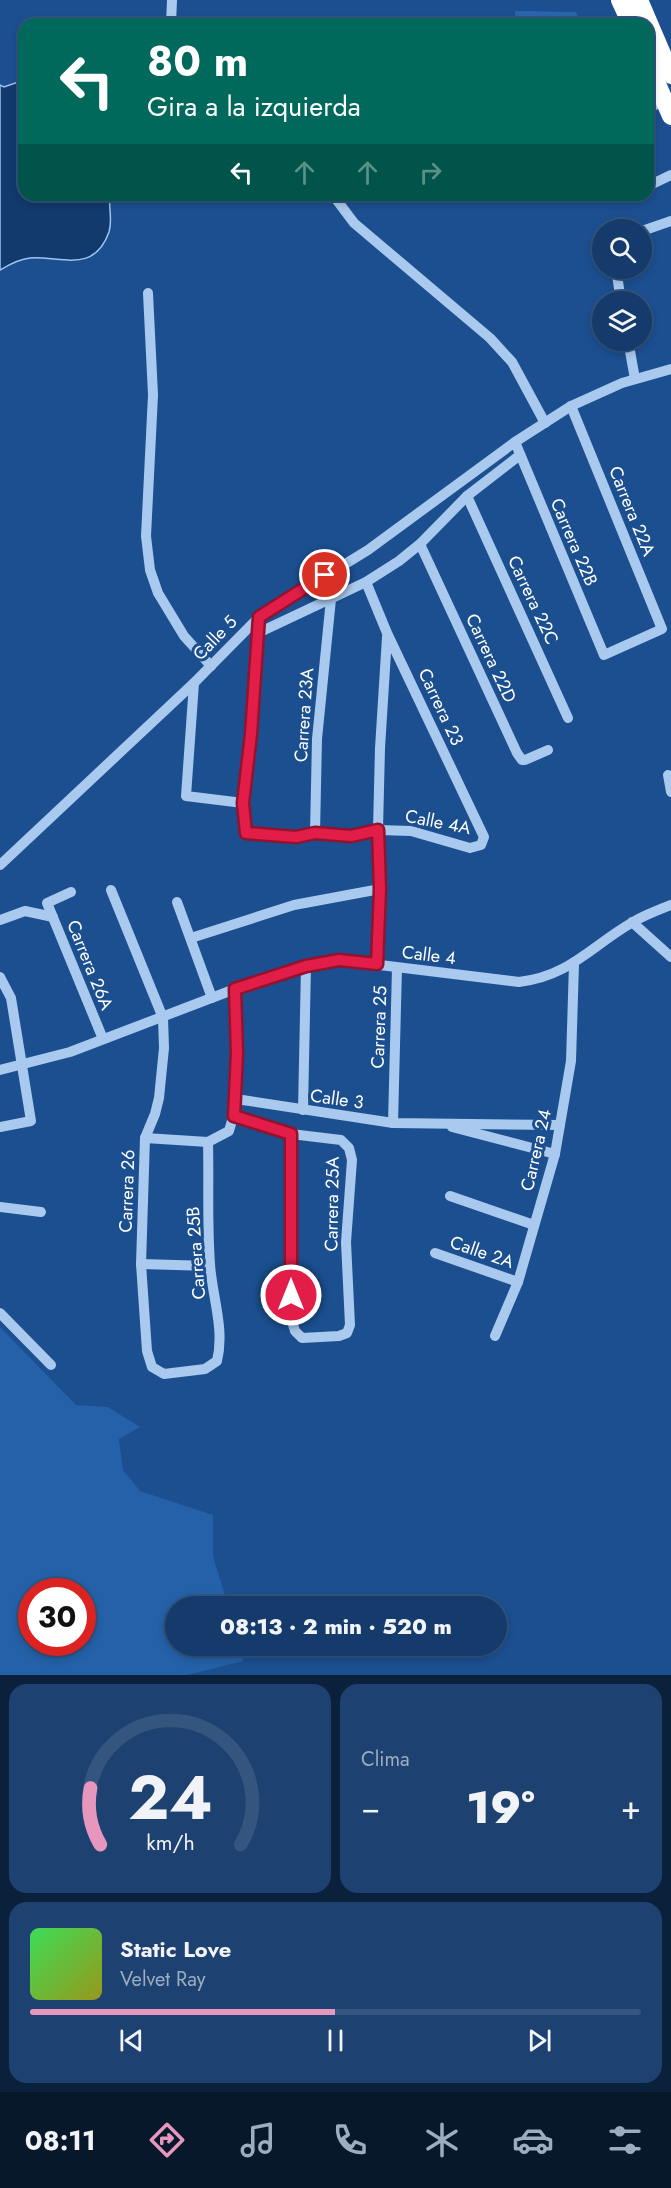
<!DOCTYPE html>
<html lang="es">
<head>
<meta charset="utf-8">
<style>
	:root { --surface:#143b6b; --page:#1d4271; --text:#f1f3f6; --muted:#9dadc1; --line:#33557e; --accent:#e797bd }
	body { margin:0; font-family:Jost,sans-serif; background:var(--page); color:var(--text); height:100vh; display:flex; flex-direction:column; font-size:22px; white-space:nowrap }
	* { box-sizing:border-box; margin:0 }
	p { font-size:20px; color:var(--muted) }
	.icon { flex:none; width:33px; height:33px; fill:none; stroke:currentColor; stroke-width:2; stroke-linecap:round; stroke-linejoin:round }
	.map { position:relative; height:1675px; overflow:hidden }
	.drawer { display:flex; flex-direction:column; gap:9px; padding:9px; background:#0b203b; flex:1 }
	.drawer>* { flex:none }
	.guide { position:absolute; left:18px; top:18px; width:636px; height:183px; border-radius:18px; box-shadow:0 3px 9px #0003,0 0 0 2px var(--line); background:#00695c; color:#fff; overflow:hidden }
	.buttons { position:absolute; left:592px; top:219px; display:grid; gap:12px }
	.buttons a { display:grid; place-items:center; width:60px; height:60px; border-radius:50%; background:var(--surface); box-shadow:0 3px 9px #0003,0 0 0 2px var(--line); font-size:30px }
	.speed { position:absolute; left:18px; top:1578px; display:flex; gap:12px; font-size:30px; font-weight:700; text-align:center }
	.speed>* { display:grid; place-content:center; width:78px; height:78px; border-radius:50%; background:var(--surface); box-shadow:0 3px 9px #0003,0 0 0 2px var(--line); line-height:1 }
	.speed .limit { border:9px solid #d22; background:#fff; color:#111 }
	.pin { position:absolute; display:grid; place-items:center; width:51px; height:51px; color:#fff; margin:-26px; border:3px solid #fff; border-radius:50%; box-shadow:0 2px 6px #0007 }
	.me { position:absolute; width:66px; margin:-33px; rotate:0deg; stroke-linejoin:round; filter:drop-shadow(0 0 4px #0008) }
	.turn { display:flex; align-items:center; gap:21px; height:126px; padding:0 30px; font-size:27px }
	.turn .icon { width:78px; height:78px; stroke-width:2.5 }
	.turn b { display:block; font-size:42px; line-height:51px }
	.lanes { display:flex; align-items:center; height:57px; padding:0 30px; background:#0003; justify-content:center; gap:30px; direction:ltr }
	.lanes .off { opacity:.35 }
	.big { font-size:45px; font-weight:800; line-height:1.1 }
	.drawer .widget { flex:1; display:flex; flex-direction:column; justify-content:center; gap:9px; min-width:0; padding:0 21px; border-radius:18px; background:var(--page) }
	.drawer .dial { align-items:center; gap:0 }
	.dial svg { height:156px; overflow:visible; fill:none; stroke:var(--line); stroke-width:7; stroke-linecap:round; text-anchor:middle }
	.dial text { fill:var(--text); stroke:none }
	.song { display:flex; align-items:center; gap:18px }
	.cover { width:72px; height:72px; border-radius:9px; background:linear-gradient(135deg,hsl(130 70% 55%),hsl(60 70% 35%)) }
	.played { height:6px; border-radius:3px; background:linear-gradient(90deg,var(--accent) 50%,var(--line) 50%) }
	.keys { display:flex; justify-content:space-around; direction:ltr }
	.heat { display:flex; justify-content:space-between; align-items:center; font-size:33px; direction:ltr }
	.drawer .tiles { flex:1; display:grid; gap:9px; grid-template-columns:1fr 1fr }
	.widget:last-child { grid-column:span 2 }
	.trip { position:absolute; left:165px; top:1596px; width:342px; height:60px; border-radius:30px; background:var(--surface); box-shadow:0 3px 9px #0003,0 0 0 2px var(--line); font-weight:800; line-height:60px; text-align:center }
	.menu { display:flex; height:96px; justify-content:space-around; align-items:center; background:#08182b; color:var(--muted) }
	.menu .icon { width:42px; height:42px }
	.menu .active { color:var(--accent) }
	.menu b { font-size:27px; color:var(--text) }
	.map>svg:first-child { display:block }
	.green { fill:#2461a8; fill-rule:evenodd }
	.water { fill:#123a6d; stroke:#9cc4f0; stroke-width:1.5 }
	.building { fill:#2a66ad }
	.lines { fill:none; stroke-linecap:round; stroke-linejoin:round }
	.minor { stroke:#a9c9ee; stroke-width:10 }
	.highway { stroke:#fff; stroke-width:18 }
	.route-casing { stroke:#92132f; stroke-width:15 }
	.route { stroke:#e11d48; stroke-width:10 }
	.labels { text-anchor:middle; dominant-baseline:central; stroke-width:6; stroke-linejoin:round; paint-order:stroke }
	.street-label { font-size:18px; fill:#fff; stroke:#1b4f8f }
</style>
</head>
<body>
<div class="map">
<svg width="671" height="1675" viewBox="0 0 671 1675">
	<rect width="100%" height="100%" fill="#1b4f8f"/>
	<!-- green -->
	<path class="green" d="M 0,1327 L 76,1405 L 108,1407 L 140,1427 L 119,1439 L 123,1470 L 140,1491 L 213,1515 L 213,1556 L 228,1606 L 176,1606 L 176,1646 L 239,1646 L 243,1661 L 187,1675 L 0,1675 ZM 32,1592 L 82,1592 L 82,1642 L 32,1642 Z"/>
	<!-- water -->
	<path class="water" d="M 24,80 L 24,195 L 110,195 C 108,207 113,219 109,232 C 94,274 62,256 30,258 C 19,259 10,264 0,270 L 0,85 L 4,87 Z"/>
	<!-- building -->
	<polygon class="building" points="515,11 576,12 581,24 515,24"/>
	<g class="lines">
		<!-- minor -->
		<g class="minor">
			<polyline points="590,21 591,24"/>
			<polyline points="171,24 172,0"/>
			<polyline points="648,107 665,102"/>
			<polyline points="648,186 671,175"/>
			<polyline points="333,195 354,223 490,338 512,362 545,423"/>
			<polyline points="642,231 671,221"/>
			<polyline points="616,268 621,302"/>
			<polyline points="148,293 153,395 146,536 150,570 158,593 184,636 211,666"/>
			<polyline points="628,340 635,379"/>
			<polyline points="515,442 604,655 662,629 571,406"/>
			<polyline points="467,496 568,718"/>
			<polyline points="420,544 517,753 522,760 525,760 548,750"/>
			<polyline points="259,617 251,734 243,803 246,833 296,837 315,833 351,836 378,830 411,831 470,848 481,845 484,837 387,633 366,582"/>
			<polyline points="258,633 366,582 399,561 420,544 467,496 520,455"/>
			<polyline points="194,683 186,796 243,803"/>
			<polyline points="668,775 671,792"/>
			<polyline points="315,833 317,739 331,599"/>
			<polyline points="0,865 194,683 259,617 368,550 515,442 571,406 622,383 671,369"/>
			<path d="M 111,890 L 163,1018 L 164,1048 L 159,1098 L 155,1114 L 145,1138 L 141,1264 L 147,1351 L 152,1367 L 164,1374 L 205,1369 L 217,1361 C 225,1329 212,1296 210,1264 C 207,1223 209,1182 208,1142"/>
			<polyline points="71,892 47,903 103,1039"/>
			<polyline points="177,902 212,998"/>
			<polyline points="0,920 25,911 53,917"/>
			<polyline points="632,922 671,957"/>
			<polyline points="191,938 294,905 380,889"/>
			<polyline points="377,964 380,889 378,830 380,748 387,637"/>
			<polyline points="0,977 11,998 31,1121 0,1127"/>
			<path d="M 0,1070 L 70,1052 L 235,989 L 306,966 L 339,960 L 519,982 C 570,976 591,946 633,922 C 645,915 658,910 671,905"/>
			<polyline points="236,1099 393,1123 560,1125"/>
			<polyline points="303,1110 306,966"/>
			<polyline points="234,1116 291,1134 341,1140 349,1148 352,1160 346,1242 350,1325 347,1333 339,1336 302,1338 295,1331 291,1318 291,1134"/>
			<polyline points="393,1123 397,968"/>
			<polyline points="452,1127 555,1154"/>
			<polyline points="145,1138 208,1142"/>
			<path d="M 208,1142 L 229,1131 C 244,1087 236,1035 235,989"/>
			<polyline points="450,1196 534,1225"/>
			<polyline points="0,1207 41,1212"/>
			<polyline points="435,1253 518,1282"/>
			<polyline points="141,1264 210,1266"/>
			<polyline points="0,1313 51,1365"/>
			<polyline points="495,1336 518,1282 555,1154 571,1061 574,964"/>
		</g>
		<!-- highway -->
		<g class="highway">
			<polyline points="620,0 631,24"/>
			<polyline points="639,0 671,75"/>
			<polyline points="648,63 671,116"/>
		</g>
	</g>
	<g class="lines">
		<!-- route casing -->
		<g class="route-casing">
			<polyline id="route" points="291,1295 291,1134 234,1116 237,1053 235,989 306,966 339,960 377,964 380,889 378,830 351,836 315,833 296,837 246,833 243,803 251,734 259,617 325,575"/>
		</g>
		<!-- route -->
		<use href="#route" class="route"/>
	</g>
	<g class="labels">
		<!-- street labels -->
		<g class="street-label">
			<text transform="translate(632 511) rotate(68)">Carrera 22A</text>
			<text transform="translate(574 542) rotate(67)">Carrera 22B</text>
			<text transform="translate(533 600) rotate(65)">Carrera 22C</text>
			<text transform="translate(215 638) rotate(-46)">Calle 5</text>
			<text transform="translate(491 658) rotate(65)">Carrera 22D</text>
			<text transform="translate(441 707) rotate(65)">Carrera 23</text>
			<text transform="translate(304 715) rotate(-86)">Carrera 23A</text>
			<text transform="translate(438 822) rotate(11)">Calle 4A</text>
			<text transform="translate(429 955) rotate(7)">Calle 4</text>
			<text transform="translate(90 965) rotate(68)">Carrera 26A</text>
			<text transform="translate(379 1027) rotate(-88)">Carrera 25</text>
			<text transform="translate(337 1099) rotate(8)">Calle 3</text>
			<text transform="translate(536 1150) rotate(-77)">Carrera 24</text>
			<text transform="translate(127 1191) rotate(-88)">Carrera 26</text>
			<text transform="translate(332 1204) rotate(-89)">Carrera 25A</text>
			<text transform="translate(482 1252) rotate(19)">Calle 2A</text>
			<text transform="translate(196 1253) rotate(-94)">Carrera 25B</text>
		</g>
	</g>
</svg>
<div class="buttons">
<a><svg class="icon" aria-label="search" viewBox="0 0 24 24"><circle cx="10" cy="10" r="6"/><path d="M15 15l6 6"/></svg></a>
<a><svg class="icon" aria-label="layers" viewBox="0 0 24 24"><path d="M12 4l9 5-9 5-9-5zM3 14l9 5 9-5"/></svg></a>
</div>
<div class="speed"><div class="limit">30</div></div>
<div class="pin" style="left:325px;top:575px;background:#d93025"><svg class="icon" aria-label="arrive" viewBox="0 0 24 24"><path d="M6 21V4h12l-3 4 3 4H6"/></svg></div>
<svg class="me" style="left:291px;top:1295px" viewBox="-20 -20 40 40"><circle r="17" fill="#e11d48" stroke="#fff" stroke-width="3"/><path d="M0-11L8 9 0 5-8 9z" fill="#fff"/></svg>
<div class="trip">08:13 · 2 min · 520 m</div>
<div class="guide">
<div class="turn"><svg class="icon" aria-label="left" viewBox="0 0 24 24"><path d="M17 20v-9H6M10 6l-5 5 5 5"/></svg><div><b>80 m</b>Gira a la izquierda</div></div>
<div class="lanes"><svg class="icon" aria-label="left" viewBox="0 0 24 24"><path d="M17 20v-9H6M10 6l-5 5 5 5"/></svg><svg class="icon off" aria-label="ahead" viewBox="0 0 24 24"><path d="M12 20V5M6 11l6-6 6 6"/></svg><svg class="icon off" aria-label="ahead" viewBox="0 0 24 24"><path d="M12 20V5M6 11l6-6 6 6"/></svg><svg class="icon off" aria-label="right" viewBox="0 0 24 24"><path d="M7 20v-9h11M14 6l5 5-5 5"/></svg></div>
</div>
</div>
<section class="drawer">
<div class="tiles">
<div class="widget dial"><svg viewBox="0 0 100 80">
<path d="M14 69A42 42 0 1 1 86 69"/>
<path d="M14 69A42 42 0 0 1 9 40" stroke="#e797bd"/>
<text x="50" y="56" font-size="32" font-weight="700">24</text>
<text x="50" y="72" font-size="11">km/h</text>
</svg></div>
<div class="widget"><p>Clima</p>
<div class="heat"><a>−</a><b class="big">19°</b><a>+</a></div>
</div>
<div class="widget">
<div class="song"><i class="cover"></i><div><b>Static Love</b><p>Velvet Ray</p></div></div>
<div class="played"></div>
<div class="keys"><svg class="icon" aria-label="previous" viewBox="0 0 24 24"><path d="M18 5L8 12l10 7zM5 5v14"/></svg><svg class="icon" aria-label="pause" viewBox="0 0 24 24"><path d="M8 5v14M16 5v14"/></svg><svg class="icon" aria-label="next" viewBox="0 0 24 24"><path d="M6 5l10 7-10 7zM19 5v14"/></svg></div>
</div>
</div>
</section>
<nav class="menu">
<b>08:11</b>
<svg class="icon active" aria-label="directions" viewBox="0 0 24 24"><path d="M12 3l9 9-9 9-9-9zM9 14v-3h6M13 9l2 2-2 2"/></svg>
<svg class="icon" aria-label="music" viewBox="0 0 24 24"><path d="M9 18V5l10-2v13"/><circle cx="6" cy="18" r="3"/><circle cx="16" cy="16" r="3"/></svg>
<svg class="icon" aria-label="phone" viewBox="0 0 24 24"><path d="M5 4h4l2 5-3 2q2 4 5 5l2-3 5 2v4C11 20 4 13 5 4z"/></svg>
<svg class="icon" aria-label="climate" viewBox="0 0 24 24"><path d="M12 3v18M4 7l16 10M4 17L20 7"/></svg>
<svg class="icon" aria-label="car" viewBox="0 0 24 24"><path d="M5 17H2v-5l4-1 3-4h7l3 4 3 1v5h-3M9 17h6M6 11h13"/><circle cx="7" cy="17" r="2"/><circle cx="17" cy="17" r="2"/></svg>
<svg class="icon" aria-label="filters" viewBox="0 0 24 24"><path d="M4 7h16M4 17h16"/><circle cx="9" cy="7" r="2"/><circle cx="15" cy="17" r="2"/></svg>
</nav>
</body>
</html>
